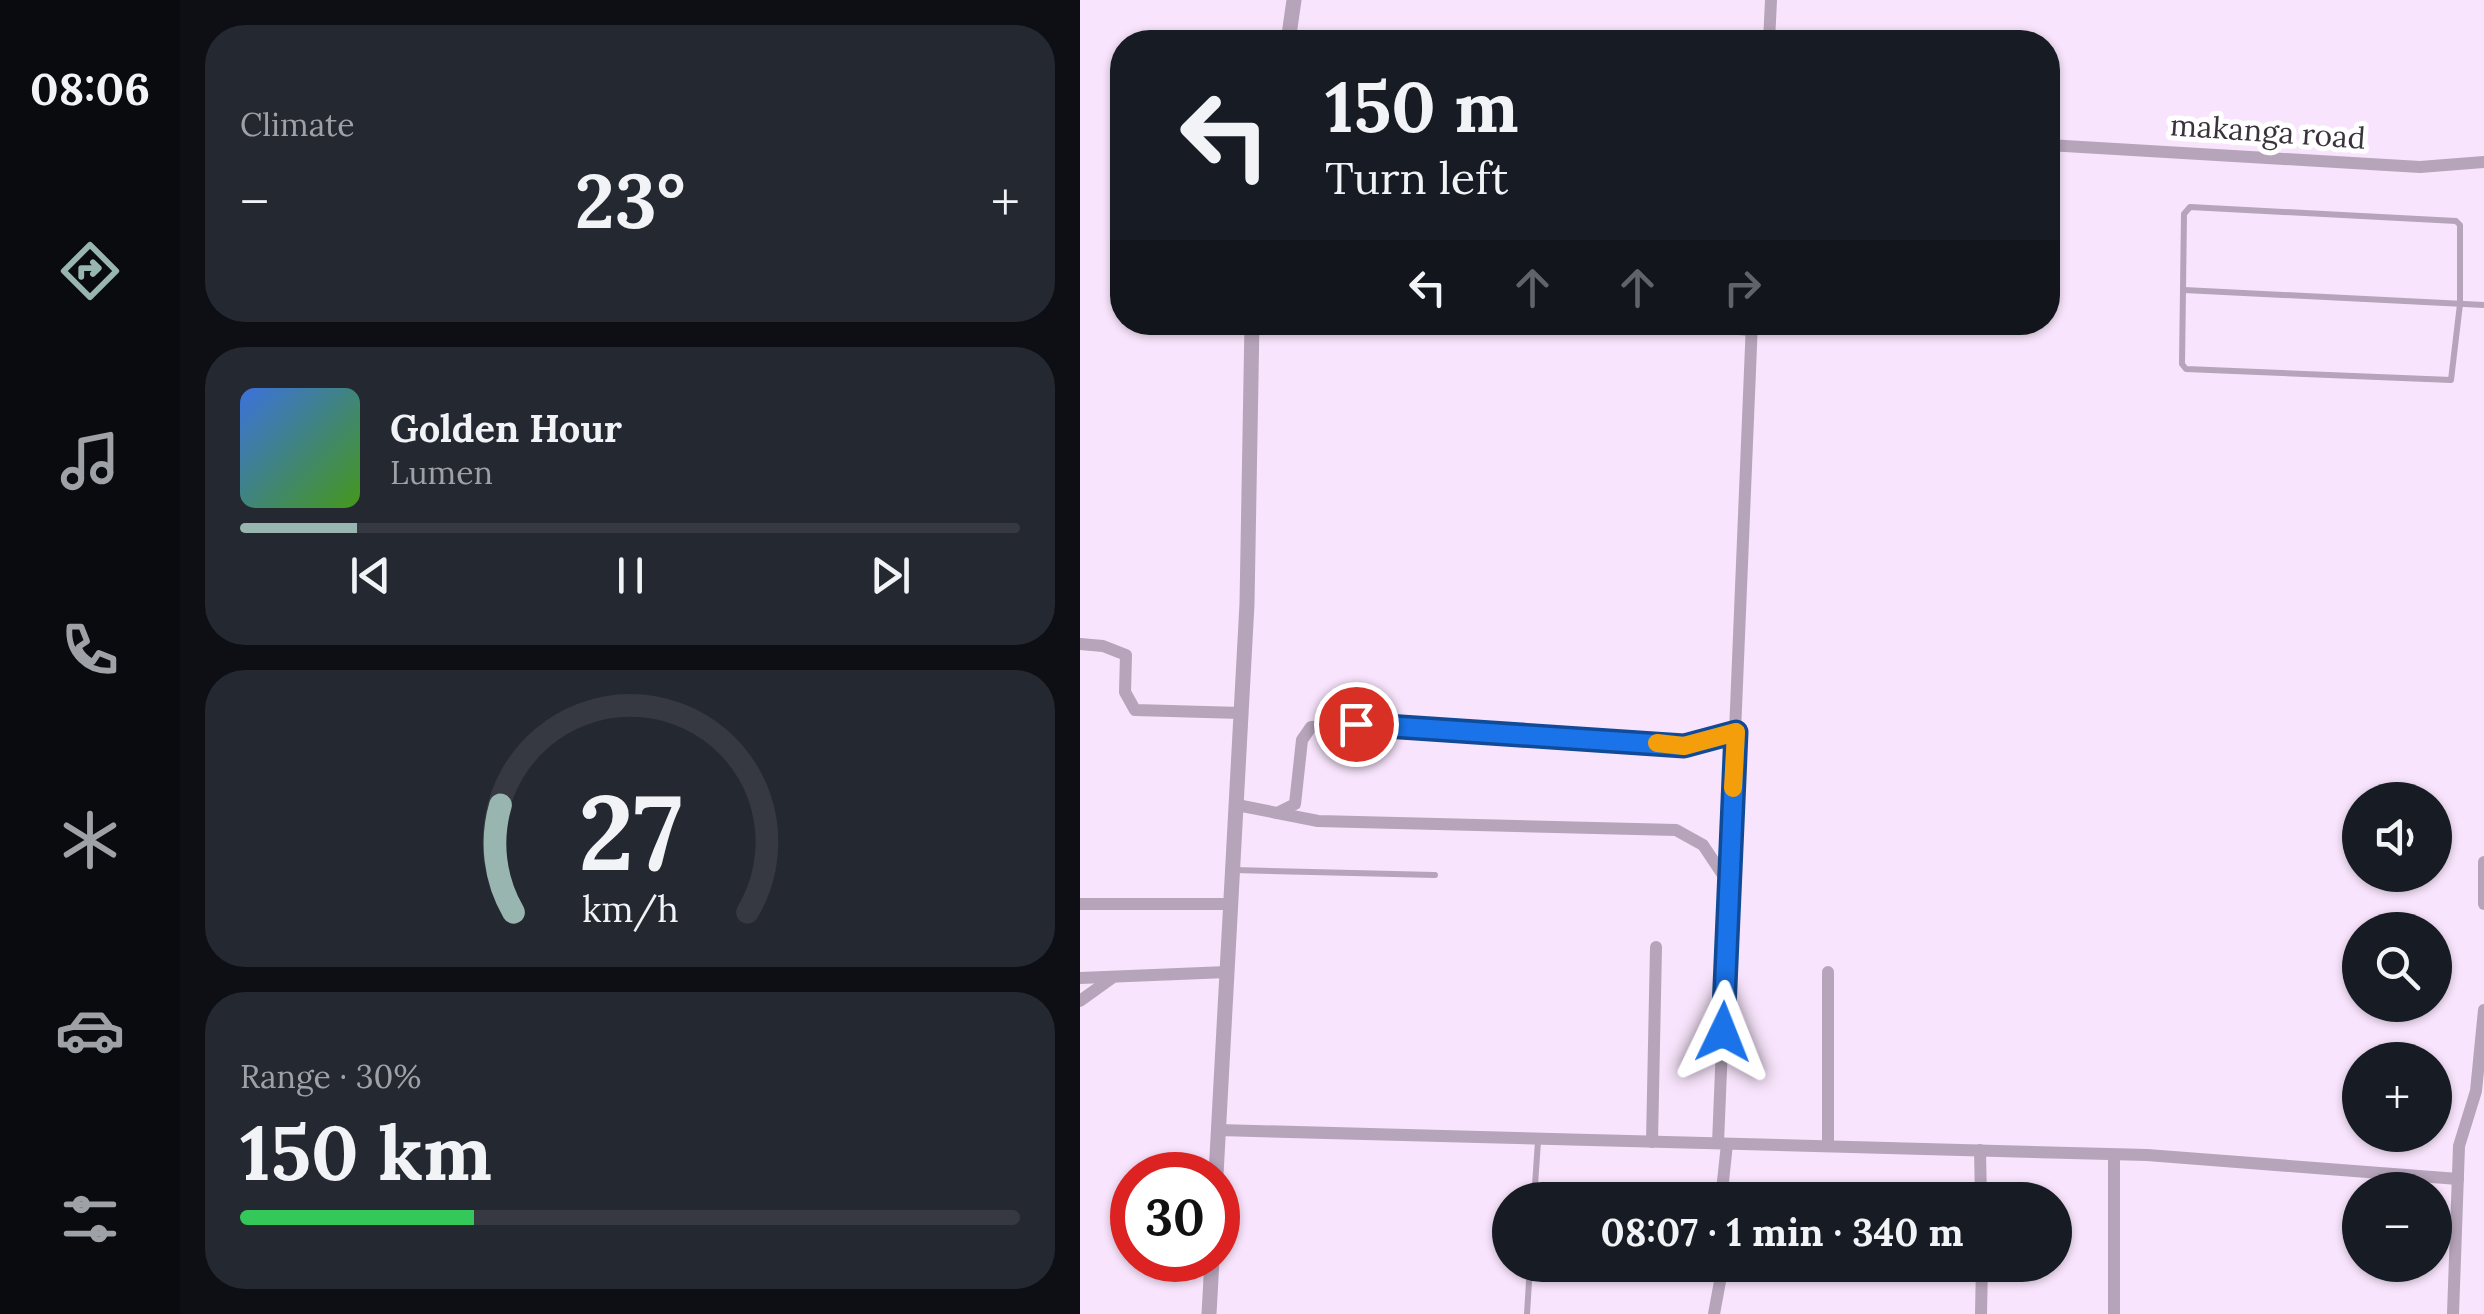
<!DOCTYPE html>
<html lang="en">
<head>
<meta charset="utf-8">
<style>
	:root { --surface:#171b24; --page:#242831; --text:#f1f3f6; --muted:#9ea1a6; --line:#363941; --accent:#98b5af }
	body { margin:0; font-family:Lora,serif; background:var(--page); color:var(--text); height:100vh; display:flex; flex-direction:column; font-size:38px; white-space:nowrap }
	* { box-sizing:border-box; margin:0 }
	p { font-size:32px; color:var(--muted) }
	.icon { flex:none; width:55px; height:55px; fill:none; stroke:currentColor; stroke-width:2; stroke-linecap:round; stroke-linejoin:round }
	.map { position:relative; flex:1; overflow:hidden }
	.drawer { display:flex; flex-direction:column; gap:25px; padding:25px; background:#0d0f14; width:900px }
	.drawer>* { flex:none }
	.guide { position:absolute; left:30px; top:30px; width:950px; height:305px; border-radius:40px; box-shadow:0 2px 8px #0004; background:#171b24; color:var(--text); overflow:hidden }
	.controls { position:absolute; left:1262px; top:782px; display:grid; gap:20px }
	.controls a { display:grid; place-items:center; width:110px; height:110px; border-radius:50%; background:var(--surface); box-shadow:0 2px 8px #0004; font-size:50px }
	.speed { position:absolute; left:30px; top:1152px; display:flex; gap:20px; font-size:50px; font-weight:700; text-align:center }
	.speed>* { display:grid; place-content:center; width:130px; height:130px; border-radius:50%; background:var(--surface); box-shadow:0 2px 8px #0004; line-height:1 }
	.speed .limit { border:15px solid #d22; background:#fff; color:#111 }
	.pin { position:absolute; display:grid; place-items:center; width:85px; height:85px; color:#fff; margin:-42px; border:5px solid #fff; border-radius:50%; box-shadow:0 2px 10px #0007 }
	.me { position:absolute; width:110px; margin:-55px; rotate:2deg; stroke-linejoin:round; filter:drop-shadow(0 0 8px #0008) }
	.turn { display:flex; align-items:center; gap:35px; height:210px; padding:0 50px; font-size:45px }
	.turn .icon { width:130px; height:130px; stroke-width:2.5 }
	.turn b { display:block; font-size:70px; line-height:85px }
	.lanes { display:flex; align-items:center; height:95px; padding:0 50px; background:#0003; justify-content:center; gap:50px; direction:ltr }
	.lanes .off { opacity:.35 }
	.big { font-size:75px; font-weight:800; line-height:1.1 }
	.drawer .widget { flex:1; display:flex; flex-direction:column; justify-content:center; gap:15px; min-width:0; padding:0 35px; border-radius:40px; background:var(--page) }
	.drawer .dial { align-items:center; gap:0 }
	.dial svg { height:260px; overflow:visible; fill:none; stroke:var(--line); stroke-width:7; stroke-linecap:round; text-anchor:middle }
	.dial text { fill:var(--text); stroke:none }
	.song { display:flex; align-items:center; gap:30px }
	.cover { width:120px; height:120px; border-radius:15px; background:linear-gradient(135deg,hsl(220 70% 55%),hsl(100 70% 35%)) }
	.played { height:10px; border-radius:5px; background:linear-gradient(90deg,var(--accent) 15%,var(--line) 15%) }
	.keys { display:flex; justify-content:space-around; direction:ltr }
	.heat { display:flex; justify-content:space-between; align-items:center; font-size:55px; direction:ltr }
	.charge { height:15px; border-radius:8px; background:linear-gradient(90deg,#34c759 30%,var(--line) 0) }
	.trip { position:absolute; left:412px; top:1182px; width:580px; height:100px; border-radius:50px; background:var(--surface); box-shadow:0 2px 8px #0004; font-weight:800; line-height:100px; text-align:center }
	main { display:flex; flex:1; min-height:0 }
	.tab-bar { display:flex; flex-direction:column; width:180px; justify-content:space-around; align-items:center; background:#090b0e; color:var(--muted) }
	.tab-bar .icon { width:70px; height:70px }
	.tab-bar .on { color:var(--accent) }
	.tab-bar b { font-size:45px; color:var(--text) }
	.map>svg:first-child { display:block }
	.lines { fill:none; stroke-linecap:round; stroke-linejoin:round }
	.service { stroke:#b6a4ba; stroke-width:6 }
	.minor { stroke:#b6a4ba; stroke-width:12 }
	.tertiary { stroke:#b6a4ba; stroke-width:15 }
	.route-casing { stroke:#114b97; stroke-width:25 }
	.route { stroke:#1a73e8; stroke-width:18 }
	.slow { stroke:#f59e0b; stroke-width:18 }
	.labels { text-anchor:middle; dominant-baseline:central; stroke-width:10; stroke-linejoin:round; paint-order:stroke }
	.street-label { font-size:30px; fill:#3b333c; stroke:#fff }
</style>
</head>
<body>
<main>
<nav class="tab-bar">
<b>08:06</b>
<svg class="icon on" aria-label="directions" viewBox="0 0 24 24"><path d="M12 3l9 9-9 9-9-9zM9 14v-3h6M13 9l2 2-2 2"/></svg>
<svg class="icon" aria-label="music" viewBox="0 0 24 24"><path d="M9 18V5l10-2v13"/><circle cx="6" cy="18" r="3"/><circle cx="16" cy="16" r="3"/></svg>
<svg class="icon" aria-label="phone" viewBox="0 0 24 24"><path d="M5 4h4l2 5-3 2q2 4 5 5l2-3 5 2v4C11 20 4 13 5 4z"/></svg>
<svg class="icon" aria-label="climate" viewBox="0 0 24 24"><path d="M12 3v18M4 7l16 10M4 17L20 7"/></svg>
<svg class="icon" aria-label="car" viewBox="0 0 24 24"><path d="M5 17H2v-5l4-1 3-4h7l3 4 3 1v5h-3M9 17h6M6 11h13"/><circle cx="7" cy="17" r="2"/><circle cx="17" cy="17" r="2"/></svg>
<svg class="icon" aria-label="filters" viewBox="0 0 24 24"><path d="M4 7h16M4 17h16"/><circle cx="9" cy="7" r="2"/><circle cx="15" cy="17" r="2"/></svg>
</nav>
<section class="drawer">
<div class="widget"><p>Climate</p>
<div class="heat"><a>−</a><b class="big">23°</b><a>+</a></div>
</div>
<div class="widget">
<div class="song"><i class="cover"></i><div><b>Golden Hour</b><p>Lumen</p></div></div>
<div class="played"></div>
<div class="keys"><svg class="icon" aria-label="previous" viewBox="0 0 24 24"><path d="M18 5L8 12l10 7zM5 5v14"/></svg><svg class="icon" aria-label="pause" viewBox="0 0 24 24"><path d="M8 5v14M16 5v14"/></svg><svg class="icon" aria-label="next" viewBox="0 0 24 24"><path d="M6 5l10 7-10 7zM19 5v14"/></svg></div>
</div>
<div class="widget dial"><svg viewBox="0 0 100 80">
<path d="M14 69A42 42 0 1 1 86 69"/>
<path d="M14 69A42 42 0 0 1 10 36" stroke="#98b5af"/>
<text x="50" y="56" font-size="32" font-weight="700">27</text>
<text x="50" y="72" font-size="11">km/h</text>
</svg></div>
<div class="widget"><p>Range · 30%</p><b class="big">150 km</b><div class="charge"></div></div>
</section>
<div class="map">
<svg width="1404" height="1314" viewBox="0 0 1404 1314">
	<rect width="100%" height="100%" fill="#f8e4fc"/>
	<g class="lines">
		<!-- service -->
		<g class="service">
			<polygon points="1110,207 1376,221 1380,225 1380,304 1371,380 1106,369 1102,364 1104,214"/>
			<polyline points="1104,290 1404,305"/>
			<polyline points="154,870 355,875"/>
			<polyline points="454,1200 458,1141"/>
			<polyline points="447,1314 450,1265"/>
		</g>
		<!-- minor -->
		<g class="minor">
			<polyline points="689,42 691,0"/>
			<polyline points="968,145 1340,167 1404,162"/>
			<polyline points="567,322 672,330"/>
			<polyline points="0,644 23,646 46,655 45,692 55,710 161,713"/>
			<polyline points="157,805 238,821 596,830 623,845 647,881"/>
			<polyline points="197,813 215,804 222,740 231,727 305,724 604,746 656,732"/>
			<polyline points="1404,862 1404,904"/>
			<polyline points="0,904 151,904"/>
			<polyline points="748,972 748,1146"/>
			<polyline points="0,978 147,972"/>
			<polyline points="0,1001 32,978"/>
			<polyline points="139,1130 1067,1155 1378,1179"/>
			<polyline points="572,1142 576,947"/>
			<polyline points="638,1143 672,322"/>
			<polyline points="900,1150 901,1200"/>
			<polyline points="641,1200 647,1144"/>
			<polyline points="634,1314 643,1265"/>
			<polyline points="901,1314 902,1265"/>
			<polyline points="1034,1314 1034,1155"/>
			<polyline points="1373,1314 1379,1146 1396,1091 1404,1010"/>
		</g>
		<!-- tertiary -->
		<g class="tertiary">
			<polyline points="208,42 214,0"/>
			<polyline points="136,1175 167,604 172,322"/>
			<polyline points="129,1314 132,1260"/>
		</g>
	</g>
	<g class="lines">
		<!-- route casing -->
		<g class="route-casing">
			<polyline id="route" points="276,724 604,746 656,732 643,1032"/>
		</g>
		<!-- route -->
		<use href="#route" class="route"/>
		<!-- slow -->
		<polyline class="slow" points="577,743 604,746 656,732 653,788"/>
	</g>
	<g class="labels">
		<!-- street labels -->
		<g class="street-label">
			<text transform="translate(1188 131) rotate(4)">makanga road</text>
		</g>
	</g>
</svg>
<div class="controls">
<a><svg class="icon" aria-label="sound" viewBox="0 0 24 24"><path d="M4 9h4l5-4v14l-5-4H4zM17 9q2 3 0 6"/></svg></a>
<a><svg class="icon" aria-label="search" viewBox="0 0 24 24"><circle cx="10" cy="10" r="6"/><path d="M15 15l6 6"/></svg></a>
<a>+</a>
<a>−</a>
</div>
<div class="speed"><div class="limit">30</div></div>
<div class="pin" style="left:276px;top:724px;background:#d93025"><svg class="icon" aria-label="arrive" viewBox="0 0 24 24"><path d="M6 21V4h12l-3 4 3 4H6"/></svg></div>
<svg class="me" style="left:643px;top:1032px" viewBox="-20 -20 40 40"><path d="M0-17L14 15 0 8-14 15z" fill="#1a73e8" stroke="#fff" stroke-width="4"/></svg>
<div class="trip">08:07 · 1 min · 340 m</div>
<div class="guide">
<div class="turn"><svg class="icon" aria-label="left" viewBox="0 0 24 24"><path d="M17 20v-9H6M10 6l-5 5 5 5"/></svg><div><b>150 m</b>Turn left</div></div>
<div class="lanes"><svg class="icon" aria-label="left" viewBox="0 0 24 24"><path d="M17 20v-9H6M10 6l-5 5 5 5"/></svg><svg class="icon off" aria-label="ahead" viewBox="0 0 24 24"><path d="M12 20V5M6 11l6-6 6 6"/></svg><svg class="icon off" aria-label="ahead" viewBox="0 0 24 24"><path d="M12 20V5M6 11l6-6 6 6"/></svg><svg class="icon off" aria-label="right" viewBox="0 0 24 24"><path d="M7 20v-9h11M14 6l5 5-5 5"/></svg></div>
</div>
</div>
</main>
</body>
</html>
